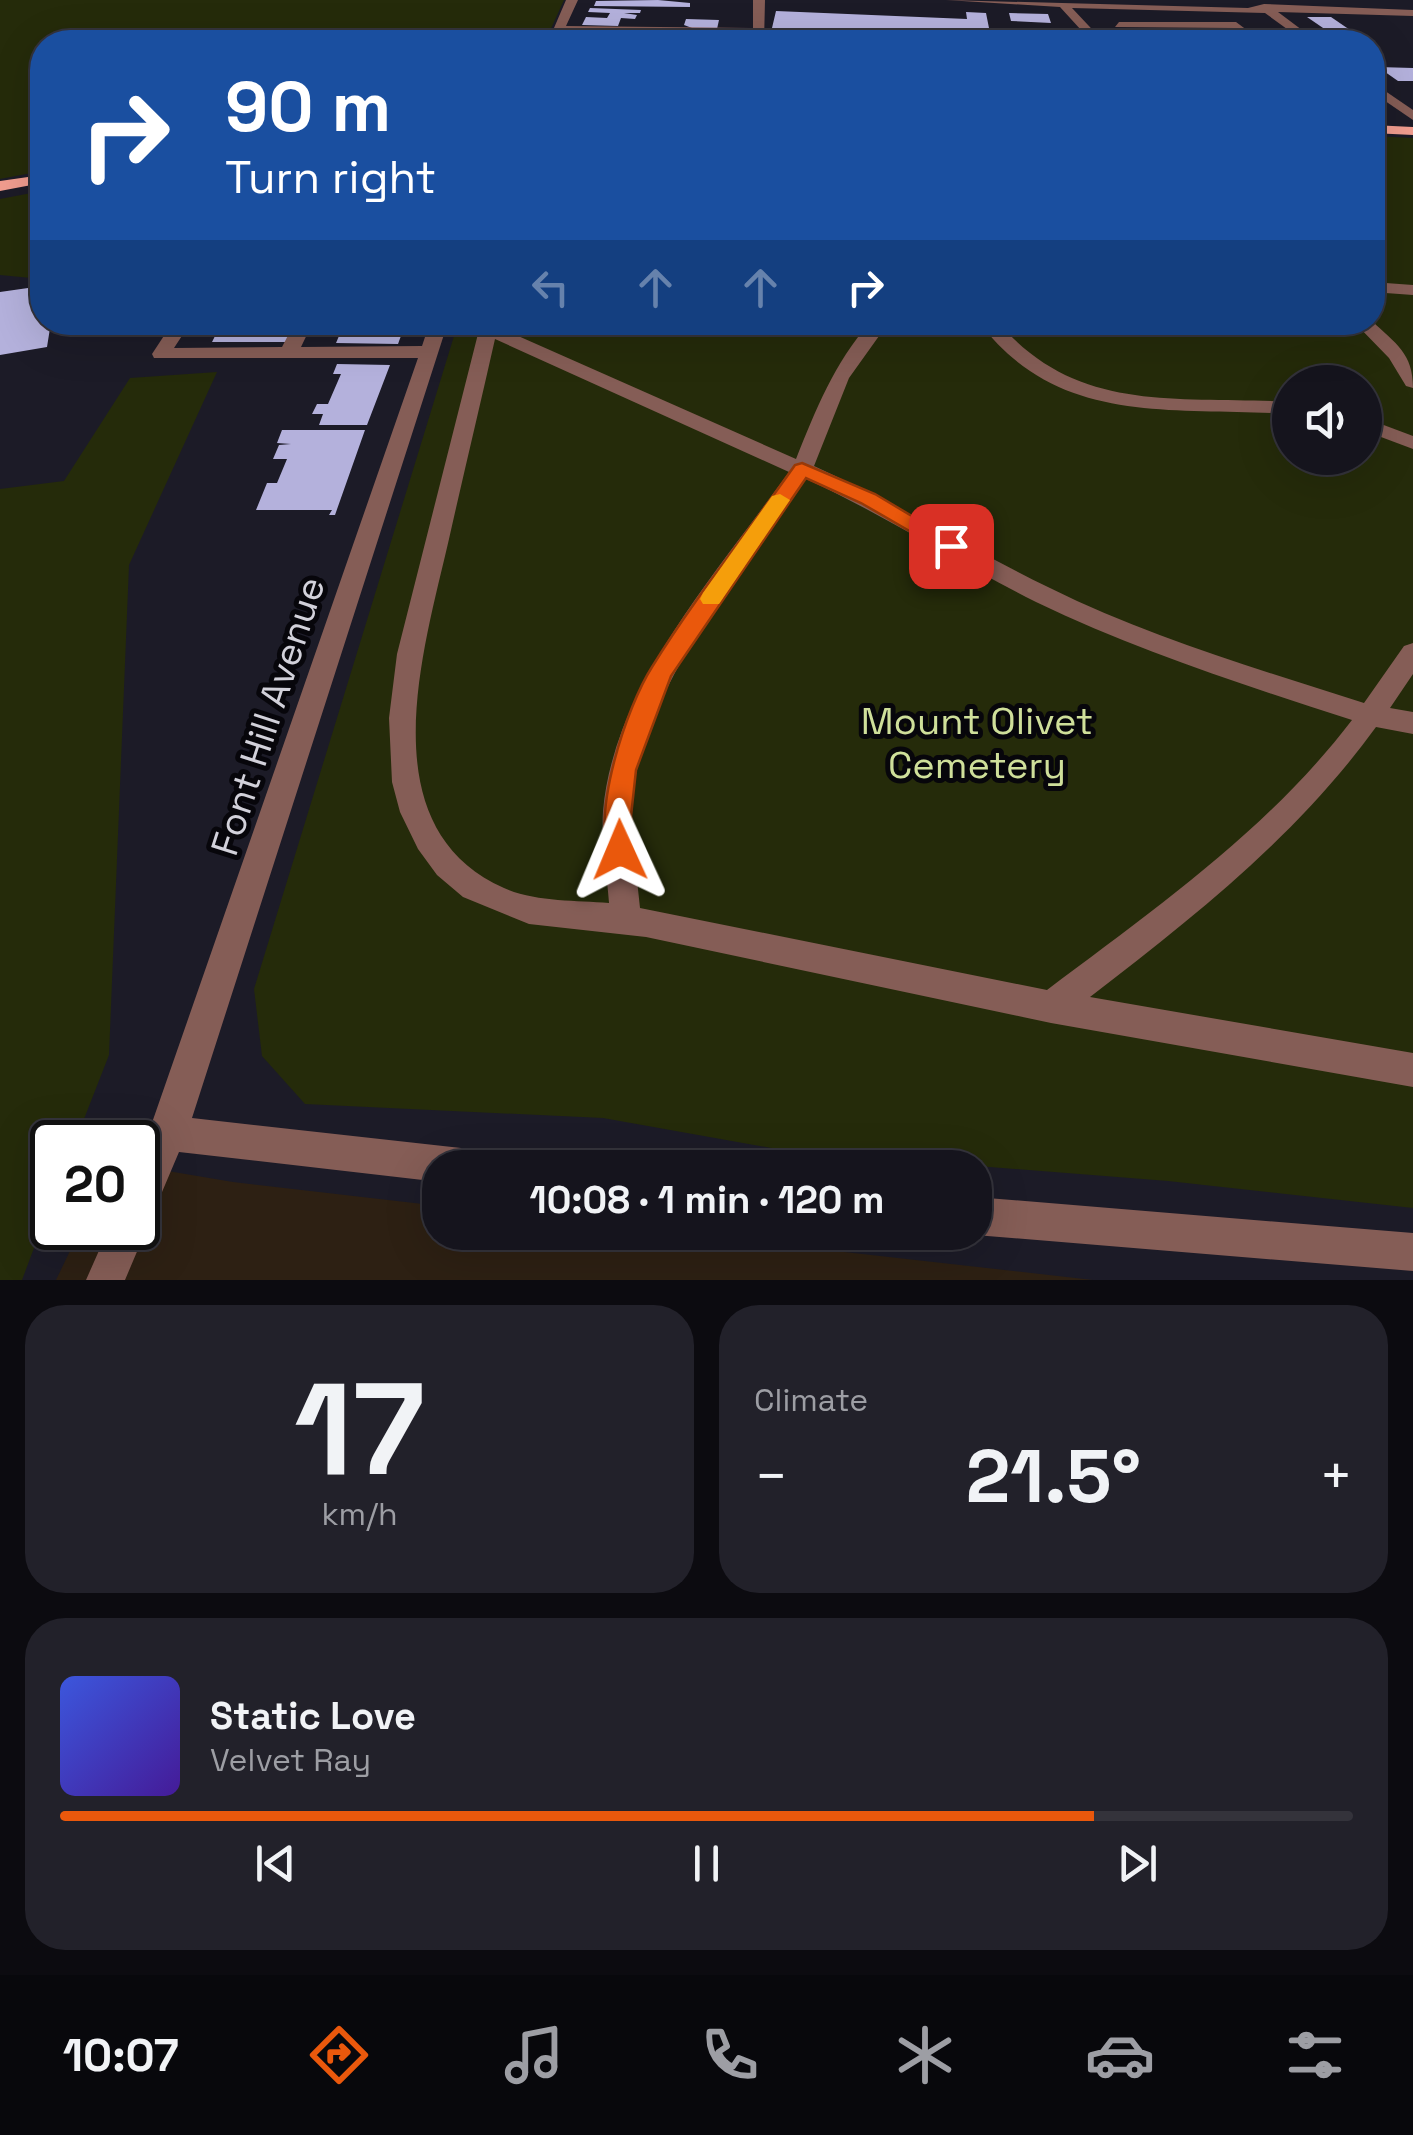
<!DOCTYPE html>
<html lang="en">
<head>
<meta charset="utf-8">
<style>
	:root { --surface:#15141d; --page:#22212a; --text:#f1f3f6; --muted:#9d9ea4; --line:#34333b; --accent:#ea580c }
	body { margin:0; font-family:"Space Grotesk",sans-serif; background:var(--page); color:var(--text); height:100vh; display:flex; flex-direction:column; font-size:38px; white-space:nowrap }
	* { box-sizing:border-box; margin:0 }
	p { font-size:32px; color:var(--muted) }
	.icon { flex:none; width:55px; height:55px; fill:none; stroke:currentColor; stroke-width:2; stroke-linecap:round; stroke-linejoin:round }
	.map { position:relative; height:1280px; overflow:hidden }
	.side { display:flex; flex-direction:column; gap:25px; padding:25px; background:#0c0b10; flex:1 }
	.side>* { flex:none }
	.hud { position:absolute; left:30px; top:30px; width:1355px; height:305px; border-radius:40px; box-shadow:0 10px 40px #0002,0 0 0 2px var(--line); background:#1a4fa0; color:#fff; overflow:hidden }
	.buttons { position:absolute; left:1272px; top:365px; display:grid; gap:20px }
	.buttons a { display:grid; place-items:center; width:110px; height:110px; border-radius:50%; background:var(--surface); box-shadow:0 10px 40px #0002,0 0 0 2px var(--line); font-size:50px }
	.speed { position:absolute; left:30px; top:1120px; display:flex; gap:20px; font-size:50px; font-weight:700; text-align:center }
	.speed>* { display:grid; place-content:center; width:130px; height:130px; border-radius:50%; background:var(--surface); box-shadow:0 10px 40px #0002,0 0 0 2px var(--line); line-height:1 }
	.speed .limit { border:5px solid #111; border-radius:15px; background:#fff; color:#111 }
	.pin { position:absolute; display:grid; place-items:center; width:85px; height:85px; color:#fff; margin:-42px; border-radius:20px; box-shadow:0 5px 15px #0006 }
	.me { position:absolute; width:110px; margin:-55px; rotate:359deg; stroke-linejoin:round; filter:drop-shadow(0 0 8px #0008) }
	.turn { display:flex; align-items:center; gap:35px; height:210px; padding:0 30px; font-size:45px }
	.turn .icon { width:130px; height:130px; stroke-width:2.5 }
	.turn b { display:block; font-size:70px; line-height:85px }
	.lanes { display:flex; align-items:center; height:95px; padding:0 30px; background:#0003; justify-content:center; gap:50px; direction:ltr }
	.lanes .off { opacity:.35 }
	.big { font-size:75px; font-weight:600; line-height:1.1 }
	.side .tile { flex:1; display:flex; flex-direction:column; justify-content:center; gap:15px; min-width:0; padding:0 35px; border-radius:40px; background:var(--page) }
	.side .dial { align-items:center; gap:0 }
	.dial b { font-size:130px; line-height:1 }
	.song { display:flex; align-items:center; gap:30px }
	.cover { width:120px; height:120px; border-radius:15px; background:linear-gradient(135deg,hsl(230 70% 55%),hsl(260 70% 35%)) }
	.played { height:10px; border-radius:5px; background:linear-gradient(90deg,var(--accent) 80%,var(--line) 80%) }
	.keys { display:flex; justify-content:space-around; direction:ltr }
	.heat { display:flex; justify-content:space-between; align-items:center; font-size:55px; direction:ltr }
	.side .tiles { flex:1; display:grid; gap:25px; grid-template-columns:1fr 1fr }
	.tile:last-child { grid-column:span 2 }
	.trip { position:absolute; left:422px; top:1150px; width:570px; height:100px; border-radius:40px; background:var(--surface); box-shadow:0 10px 40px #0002,0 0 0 2px var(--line); font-weight:600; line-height:100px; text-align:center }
	.tab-bar { display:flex; height:160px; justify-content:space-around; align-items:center; background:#08080c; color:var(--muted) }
	.tab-bar .icon { width:70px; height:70px }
	.tab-bar .selected { color:var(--accent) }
	.tab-bar b { font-size:45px; color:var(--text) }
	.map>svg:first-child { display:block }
	.education { fill:#2d2013 }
	.green { fill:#252b0a; fill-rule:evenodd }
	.building { fill:#b4b1dc }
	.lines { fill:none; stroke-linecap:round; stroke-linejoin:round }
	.minor { fill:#855d56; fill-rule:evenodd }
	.major { fill:#f19d8f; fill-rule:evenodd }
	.route { fill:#ea580c; stroke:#983908; stroke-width:2.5 }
	.slow { fill:#f59e0b }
	.labels { text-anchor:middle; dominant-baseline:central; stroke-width:10; stroke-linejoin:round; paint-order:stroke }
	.street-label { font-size:38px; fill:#d2d1da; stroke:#07060b }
	.park-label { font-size:38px; fill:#cfdf9a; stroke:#07060b }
</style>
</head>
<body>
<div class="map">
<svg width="1413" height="1280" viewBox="0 0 1413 1280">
	<rect width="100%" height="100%" fill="#1c1b27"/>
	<!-- education -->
	<polygon class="education" points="138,1166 233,1182 440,1206 440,1232 674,1233 1093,1280 56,1280 81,1228 138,1228"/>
	<!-- green -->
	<g class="green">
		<polygon points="0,0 564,0 549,33 379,30 369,42 42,42 42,171 0,179"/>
		<path d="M 1373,136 L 1413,138 L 1413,1208 L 1168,1181 L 788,1151 L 603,1118 L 305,1104 L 262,1056 L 254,989 L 458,323 L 1372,322 ZM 1290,382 L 1365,382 L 1365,458 L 1290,458 Z"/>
		<polygon points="42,191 42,279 0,275 0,199"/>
		<polygon points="217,372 129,565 109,1055 75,1142 52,1142 52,1200 22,1280 0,1280 0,489 64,481 130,378"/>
	</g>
	<!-- building -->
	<g class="building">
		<polygon points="658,0 690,3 690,7 594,6 596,1"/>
		<polygon points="590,8 641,10 640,13 624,13 637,15 635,19 621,18 618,26 582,25 586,17 607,18 610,13 588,12"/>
		<polygon points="776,11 967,19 966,12 986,13 990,33 970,32 970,36 772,28"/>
		<polygon points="1009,13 1048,14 1051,23 1011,21"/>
		<polygon points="1307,17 1331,17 1350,30 1326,30"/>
		<polygon points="686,19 719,20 717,29 692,28 684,25"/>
		<polygon points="576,32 609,32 605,42 571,42"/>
		<polygon points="1235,37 1241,42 1179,42 1179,39"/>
		<polygon points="1378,67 1413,68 1413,81 1398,81"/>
		<polygon points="42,286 42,322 51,322 47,347 0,355 0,292"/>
		<polygon points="223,322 300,322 291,342 212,342 217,332 212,332"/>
		<polygon points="345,322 406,322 398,344 336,343"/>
		<polygon points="337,364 390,365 367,425 319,425 323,414 312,414 317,404 328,404 341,374 333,374"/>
		<polygon points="282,430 365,430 335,515 329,515 332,510 256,510 267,483 277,483 287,459 273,459 279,445 291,444 277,443"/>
	</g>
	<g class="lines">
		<!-- minor -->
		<g class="minor">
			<polygon points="566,0 578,0 566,26 753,28 753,0 765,0 764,42 752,42 752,35 563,33 558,42 548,42"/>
			<polygon points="946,0 1248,8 1264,4 1413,10 1413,16 1278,12 1318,42 1305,42 1265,13 1072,8 1104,42 1092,42 1060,7"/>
			<polygon points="1119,22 1236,22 1263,42 1250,42 1233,28 1115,27"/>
			<polygon points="1372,82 1413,110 1413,120 1372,92"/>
			<polygon points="1372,282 1413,285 1413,295 1372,292"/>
			<path d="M 1372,321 C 1396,344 1413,353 1413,388 L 1406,386 L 1389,358 L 1354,322 Z"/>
			<polygon points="173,322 191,322 174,348 282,347 295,322 313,322 301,347 422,346 430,322 448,322 192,1118 479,1150 492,1155 497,1168 440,1168 440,1182 179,1152 151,1218 144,1221 147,1228 125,1280 86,1280 109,1228 138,1228 138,1163 418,358 154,358 152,354"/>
			<path d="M 481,322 L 499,322 L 498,327 L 796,459 C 816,409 834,364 870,322 L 889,322 L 849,378 L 814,466 C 895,503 970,549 1050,588 C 1151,638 1258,669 1364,703 L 1404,646 L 1413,643 L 1413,674 L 1390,708 L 1413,712 L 1413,734 L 1376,727 C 1297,836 1195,916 1090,997 L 1413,1053 L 1413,1087 L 1051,1023 L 646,937 L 529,924 L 463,897 L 437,875 L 418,849 L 400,812 L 392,782 L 389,718 L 397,654 ZM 495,339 L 789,472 C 718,572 614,685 603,811 C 601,841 607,874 609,903 C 575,900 536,902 504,888 C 367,827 424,649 449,539 C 464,472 480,406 495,339 ZM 806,479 C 885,515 958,563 1036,602 C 1138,651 1244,685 1352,720 C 1268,830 1156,908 1047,990 L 640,908 C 636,863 626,815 637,770 C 663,661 744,570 806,479 Z"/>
			<path d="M 979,322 L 998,322 C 1078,416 1179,395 1290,402 L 1290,414 C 1173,406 1059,428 979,322 Z"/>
			<polygon points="1365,418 1413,436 1413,449 1365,431"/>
			<polygon points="975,1197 1413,1233 1413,1271 975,1235 969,1232 975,1232"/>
		</g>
		<!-- major -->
		<g class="major">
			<polygon points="1372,125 1413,127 1413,135 1372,133"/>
			<polygon points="42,175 42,183 0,191 0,181"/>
		</g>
	</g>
	<!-- route -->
	<path class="route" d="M 802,463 L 875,494 L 962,546 L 959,551 L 944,551 L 861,503 L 806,478 L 671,676 L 636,770 L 631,816 L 634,850 L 630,859 L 620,862 L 611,859 C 590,815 627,706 652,667 C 695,597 748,532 795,465 Z"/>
	<!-- slow -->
	<polygon class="slow" points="780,494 790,500 719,604 703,604 700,599 703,593 772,496"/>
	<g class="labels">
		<!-- street labels -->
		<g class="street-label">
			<text transform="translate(268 716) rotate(-72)">Font Hill Avenue</text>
		</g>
		<!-- park labels -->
		<g class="park-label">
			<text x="977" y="721">Mount Olivet<tspan x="977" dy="44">Cemetery</tspan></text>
		</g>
	</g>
</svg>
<div class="buttons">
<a><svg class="icon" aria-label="sound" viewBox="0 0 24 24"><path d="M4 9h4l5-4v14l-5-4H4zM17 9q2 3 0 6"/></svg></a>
</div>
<div class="speed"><div class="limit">20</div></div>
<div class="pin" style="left:951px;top:546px;background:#d93025"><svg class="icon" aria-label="arrive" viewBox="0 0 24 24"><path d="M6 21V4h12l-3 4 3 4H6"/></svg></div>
<svg class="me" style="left:620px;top:850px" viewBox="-20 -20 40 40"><path d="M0-17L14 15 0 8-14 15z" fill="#ea580c" stroke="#fff" stroke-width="4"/></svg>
<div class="trip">10:08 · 1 min · 120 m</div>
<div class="hud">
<div class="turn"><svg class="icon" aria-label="right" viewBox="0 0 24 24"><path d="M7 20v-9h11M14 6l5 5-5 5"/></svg><div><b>90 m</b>Turn right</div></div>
<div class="lanes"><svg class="icon off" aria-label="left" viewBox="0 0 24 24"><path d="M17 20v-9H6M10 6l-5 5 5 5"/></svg><svg class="icon off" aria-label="ahead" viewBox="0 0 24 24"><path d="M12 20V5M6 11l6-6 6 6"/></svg><svg class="icon off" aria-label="ahead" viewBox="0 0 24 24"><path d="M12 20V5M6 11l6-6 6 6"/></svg><svg class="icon" aria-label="right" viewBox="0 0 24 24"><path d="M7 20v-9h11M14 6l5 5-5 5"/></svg></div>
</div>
</div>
<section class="side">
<div class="tiles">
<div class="tile dial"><b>17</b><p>km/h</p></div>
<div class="tile"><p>Climate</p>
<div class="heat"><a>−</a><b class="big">21.5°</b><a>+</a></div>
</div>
<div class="tile">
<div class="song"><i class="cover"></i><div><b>Static Love</b><p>Velvet Ray</p></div></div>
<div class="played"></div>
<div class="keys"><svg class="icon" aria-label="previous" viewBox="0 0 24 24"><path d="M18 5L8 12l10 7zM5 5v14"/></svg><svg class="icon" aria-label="pause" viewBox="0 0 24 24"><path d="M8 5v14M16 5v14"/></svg><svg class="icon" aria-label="next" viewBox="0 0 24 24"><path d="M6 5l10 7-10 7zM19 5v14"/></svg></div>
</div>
</div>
</section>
<nav class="tab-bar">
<b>10:07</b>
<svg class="icon selected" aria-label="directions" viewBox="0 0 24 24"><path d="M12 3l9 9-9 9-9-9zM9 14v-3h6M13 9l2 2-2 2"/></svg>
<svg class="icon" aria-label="music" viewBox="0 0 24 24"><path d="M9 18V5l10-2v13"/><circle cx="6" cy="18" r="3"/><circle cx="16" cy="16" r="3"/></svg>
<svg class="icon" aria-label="phone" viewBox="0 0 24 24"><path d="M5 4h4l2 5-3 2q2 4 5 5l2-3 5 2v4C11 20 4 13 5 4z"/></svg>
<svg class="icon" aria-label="climate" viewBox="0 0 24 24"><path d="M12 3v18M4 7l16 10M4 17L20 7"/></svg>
<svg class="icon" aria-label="car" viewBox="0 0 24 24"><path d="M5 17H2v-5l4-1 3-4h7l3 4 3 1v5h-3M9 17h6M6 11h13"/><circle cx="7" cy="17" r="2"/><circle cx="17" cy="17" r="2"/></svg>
<svg class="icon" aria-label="filters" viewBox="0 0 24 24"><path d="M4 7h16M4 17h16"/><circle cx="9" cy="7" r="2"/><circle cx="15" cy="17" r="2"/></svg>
</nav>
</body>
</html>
